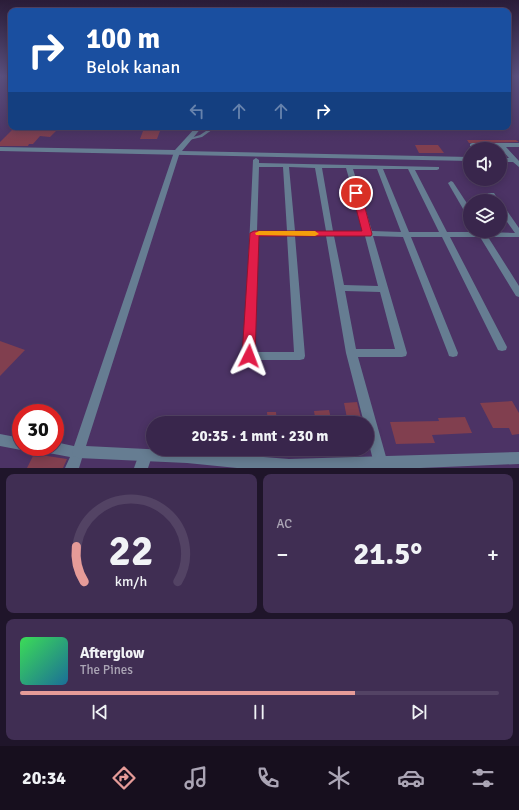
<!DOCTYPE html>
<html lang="id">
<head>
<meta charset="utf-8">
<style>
	:root { --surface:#39264c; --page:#402e53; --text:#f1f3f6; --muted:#aba5b5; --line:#534364; --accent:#e69b98 }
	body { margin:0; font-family:Signika,sans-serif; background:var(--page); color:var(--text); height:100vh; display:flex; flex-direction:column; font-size:15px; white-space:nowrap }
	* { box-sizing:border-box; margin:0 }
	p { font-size:13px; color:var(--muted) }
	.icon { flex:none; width:22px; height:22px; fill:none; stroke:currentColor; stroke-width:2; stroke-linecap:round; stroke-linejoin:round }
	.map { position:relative; height:468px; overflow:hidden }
	.side { display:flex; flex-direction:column; gap:6px; padding:6px; background:#1f152a; flex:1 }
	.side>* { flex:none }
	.top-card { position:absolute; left:8px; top:8px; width:503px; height:122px; border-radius:8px; box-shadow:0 2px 10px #0003,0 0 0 1px var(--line); background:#1a4fa0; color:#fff; overflow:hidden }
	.tools { position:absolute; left:463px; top:142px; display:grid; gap:8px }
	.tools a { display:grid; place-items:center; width:44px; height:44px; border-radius:50%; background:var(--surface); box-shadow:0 2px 10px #0003,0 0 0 1px var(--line); font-size:20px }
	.speed { position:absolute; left:12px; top:404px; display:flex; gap:8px; font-size:20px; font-weight:700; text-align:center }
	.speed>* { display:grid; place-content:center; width:52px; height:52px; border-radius:50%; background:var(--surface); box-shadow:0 2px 10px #0003,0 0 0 1px var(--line); line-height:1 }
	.speed .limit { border:6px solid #d22; background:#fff; color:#111 }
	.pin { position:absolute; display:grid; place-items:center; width:34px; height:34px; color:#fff; margin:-17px; border:2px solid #fff; border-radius:50%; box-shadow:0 1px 4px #0007 }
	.me { position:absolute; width:44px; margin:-22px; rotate:3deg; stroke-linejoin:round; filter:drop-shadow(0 0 3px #0008) }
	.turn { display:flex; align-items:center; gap:14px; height:84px; padding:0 12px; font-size:18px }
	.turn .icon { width:52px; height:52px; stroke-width:2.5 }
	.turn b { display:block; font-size:28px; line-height:34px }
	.lanes { display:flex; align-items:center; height:38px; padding:0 12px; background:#0003; justify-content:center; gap:20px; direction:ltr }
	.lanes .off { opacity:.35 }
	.big { font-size:30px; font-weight:800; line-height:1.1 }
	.side .tile { flex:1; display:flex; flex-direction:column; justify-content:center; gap:6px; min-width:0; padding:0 14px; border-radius:8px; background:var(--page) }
	.side .dial { align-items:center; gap:0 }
	.dial svg { height:104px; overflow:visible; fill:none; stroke:var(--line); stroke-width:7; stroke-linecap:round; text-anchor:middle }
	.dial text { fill:var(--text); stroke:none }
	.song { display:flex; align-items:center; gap:12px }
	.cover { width:48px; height:48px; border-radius:6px; background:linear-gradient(135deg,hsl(130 70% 55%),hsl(200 70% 35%)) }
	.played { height:4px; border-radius:2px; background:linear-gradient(90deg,var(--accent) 70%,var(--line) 70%) }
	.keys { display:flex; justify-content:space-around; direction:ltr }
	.heat { display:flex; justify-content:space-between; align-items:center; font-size:22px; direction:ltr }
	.side .tiles { flex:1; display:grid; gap:6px; grid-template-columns:1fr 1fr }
	.tile:last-child { grid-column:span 2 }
	.trip { position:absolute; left:146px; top:416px; width:228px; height:40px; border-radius:20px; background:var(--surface); box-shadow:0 2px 10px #0003,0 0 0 1px var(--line); font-weight:800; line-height:40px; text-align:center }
	.menu { display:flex; height:64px; justify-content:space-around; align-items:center; background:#170f1e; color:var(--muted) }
	.menu .icon { width:28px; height:28px }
	.menu .on { color:var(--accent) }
	.menu b { font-size:18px; color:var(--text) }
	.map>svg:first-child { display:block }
	.building { fill:#813f4f }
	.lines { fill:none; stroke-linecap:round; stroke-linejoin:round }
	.service { fill:#667d92; fill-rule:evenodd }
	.minor { fill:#667d92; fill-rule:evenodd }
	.tertiary { fill:#667d92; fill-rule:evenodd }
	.route { fill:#e11d48; stroke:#92132f }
	.slow { fill:#f59e0b }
</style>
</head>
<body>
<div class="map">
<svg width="519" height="468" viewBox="0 0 519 468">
	<rect width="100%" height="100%" fill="#4c3365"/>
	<!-- building -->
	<g class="building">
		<polygon points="15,127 25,127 58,129 50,137 40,136 33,144 29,144 28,146 0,146 0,142"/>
		<polygon points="143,131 160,131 157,139 140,139"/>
		<polygon points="467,140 516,140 519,142 469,143"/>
		<polygon points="415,145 438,145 444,153 419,153"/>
		<polygon points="0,341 25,350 0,376"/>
		<polygon points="512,401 519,413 519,434 512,435 509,428 493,428 480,403"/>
		<polygon points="357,402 362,423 348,423 344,403"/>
		<polygon points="329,410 332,423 316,423 314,411"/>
		<polygon points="267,412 276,412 277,423 268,423"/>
		<polygon points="465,417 472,433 432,435 435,443 396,444 390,422 439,421 438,418"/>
		<polygon points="34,454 67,459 63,468 27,468"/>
	</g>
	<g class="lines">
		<!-- service -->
		<polygon class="service" points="212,127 216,127 202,137 189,140 187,139 200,135"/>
		<!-- minor -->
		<g class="minor">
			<polygon points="196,127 202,127 182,151 470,157 470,161 0,151 0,147 175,150"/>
			<polygon points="472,143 519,143 519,147 506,147 519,161 519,167 513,162 500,162 500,158 509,158 499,147 470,146 470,144"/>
			<path d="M 256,158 L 259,160 L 259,163 L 439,167 L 439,169 L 437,170 L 415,170 L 447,232 L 477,232 L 478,231 L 484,231 L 485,232 L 515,233 L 500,212 L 500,205 L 503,205 L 519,228 L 519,237 L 488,237 L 519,286 L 519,297 L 516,296 L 480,237 L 450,237 L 507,347 L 506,350 L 502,351 L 498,350 L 442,237 L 411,237 L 458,353 L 457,356 L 453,357 L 449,356 L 448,353 L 403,237 L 373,236 L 407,353 L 406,356 L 402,357 L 358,357 L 388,464 L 386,468 L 376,468 L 374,464 L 367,436 L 367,423 L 364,423 L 346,353 L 326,236 L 295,236 L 305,356 L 304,359 L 300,360 L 249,360 L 245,359 L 244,356 L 253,160 ZM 259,167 L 283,167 L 287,231 L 257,231 ZM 289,167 L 315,168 L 326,231 L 295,231 ZM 322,168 L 346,168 L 364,231 L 333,231 ZM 353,169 L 377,169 L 401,232 L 372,231 ZM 383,169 L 408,169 L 439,232 L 409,232 ZM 257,235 L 287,236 L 294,352 L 255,352 ZM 334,236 L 365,236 L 378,286 L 344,285 ZM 345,291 L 380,292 L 395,349 L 356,349 Z"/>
			<polygon points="451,181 453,182 470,208 470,216 466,214 448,183"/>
			<polygon points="488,193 494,193 499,201 491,201 487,195"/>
			<polygon points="0,434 21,438 21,447 26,447 26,448 21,450 0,446"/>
			<polygon points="55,442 83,448 84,452 79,468 65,468 70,457 38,451 37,447 55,447"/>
			<polygon points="145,450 150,451 152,456 148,468 134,468 140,451"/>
		</g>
		<!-- tertiary -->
		<polygon class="tertiary" points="177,150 180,152 86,446 187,451 289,459 519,452 519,464 420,468 237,468 187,463 78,458 73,456 72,452 174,152"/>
	</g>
	<!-- sky -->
	<linearGradient id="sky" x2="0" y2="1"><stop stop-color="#2a1c38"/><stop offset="0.54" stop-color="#5b507e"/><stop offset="1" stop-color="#5b507e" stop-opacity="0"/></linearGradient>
	<rect width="519" height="141" fill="url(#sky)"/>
	<!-- route -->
	<polygon class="route" points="356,191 361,193 372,234 371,236 259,236 255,356 253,359 249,361 244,359 242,356 250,233 254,231 362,231 352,193"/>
	<!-- slow -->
	<polygon class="slow" points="259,231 315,231 319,234 315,236 256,235 255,233"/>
</svg>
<div class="tools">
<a><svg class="icon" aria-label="sound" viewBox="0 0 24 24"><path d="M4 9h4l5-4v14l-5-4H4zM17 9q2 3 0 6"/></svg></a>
<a><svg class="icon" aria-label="layers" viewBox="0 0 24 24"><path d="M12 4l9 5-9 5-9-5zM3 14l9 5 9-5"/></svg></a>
</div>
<div class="speed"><div class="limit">30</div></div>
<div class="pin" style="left:356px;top:193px;background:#d93025"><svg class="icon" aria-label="arrive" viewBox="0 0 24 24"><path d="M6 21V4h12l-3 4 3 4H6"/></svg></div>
<svg class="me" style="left:249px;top:356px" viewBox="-20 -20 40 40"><path d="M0-17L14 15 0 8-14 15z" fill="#e11d48" stroke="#fff" stroke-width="4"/></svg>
<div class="trip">20:35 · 1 mnt · 230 m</div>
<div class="top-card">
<div class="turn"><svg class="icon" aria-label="right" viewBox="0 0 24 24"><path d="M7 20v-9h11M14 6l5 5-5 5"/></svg><div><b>100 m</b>Belok kanan</div></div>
<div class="lanes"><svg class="icon off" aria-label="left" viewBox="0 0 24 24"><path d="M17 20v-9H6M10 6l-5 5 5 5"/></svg><svg class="icon off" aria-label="ahead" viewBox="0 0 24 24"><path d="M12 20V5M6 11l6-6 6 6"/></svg><svg class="icon off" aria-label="ahead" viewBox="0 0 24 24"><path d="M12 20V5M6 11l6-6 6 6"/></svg><svg class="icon" aria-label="right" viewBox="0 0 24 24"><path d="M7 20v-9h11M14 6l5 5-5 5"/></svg></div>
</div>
</div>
<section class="side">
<div class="tiles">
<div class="tile dial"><svg viewBox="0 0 100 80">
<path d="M14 69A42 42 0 1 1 86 69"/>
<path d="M14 69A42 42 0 0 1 8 42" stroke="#e69b98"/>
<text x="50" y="56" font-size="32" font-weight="700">22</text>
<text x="50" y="72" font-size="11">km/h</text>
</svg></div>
<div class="tile"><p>AC</p>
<div class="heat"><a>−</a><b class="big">21.5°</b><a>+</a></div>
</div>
<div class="tile">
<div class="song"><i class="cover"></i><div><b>Afterglow</b><p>The Pines</p></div></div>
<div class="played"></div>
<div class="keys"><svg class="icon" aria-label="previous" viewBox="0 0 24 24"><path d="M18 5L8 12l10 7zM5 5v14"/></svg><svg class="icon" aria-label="pause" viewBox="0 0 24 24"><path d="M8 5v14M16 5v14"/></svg><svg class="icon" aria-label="next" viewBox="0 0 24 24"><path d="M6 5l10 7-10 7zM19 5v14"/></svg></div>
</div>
</div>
</section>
<nav class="menu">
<b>20:34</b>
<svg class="icon on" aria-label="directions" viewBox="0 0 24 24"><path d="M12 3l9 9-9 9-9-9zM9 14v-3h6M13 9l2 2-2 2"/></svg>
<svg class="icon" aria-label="music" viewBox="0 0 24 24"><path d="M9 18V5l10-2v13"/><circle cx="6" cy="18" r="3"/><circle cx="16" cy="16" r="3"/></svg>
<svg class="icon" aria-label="phone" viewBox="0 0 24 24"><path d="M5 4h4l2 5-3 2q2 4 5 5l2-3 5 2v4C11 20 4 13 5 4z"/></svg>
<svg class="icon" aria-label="climate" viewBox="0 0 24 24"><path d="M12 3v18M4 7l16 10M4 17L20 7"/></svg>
<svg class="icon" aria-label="car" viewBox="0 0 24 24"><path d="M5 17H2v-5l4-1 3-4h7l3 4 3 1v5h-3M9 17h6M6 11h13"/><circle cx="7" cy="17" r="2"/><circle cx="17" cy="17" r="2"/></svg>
<svg class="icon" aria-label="filters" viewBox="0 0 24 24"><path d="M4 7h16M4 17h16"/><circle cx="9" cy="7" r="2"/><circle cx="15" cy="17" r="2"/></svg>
</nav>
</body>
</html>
